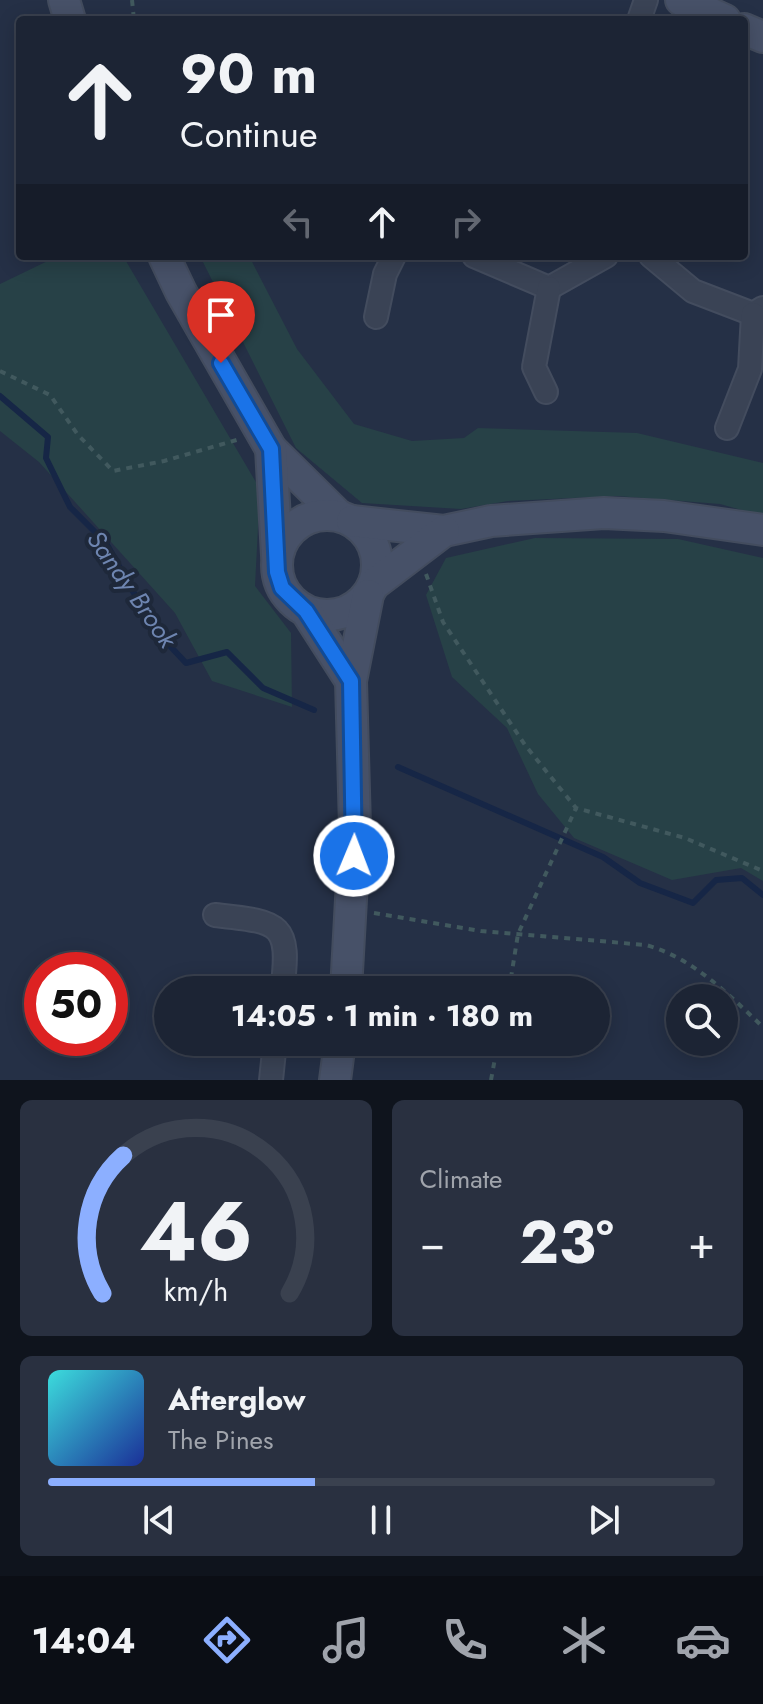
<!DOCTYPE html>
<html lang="en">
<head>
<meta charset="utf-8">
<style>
	:root { --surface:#1c2434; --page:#293040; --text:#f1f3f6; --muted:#a0a4ac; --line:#3a414f; --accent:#8cafff }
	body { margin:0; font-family:Jost,sans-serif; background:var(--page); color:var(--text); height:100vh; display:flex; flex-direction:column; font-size:30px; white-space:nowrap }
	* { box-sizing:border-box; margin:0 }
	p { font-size:26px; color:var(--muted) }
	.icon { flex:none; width:44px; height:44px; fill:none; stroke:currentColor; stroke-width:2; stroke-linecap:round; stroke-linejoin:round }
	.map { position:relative; height:1080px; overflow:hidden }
	.sheet { display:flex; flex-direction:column; gap:20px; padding:20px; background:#0f141d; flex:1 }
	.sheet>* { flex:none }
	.guide { position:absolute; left:16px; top:16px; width:732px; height:244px; border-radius:8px; box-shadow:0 4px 20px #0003,0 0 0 2px var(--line); background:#1c2434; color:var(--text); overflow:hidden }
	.tools { position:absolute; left:666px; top:984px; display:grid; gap:16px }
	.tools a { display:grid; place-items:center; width:72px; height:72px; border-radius:50%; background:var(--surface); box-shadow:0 4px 20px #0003,0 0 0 2px var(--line); font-size:40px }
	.speed { position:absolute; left:24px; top:952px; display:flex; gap:16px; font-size:40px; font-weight:700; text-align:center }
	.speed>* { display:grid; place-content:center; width:104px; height:104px; border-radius:50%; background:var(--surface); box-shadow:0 4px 20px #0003,0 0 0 2px var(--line); line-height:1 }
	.speed .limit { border:12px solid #d22; background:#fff; color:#111 }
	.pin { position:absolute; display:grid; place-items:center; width:68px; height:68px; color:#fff; margin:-82px -34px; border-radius:50% 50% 50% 0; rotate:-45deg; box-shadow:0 0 8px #0007 }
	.pin .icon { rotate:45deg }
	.me { position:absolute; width:88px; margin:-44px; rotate:1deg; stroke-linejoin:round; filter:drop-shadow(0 0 6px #0008) }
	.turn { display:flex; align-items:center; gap:28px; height:168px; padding:0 32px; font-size:36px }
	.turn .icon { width:104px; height:104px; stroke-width:2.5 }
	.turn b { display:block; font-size:56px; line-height:68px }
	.lanes { display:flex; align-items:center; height:76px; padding:0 32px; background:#0003; justify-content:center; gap:40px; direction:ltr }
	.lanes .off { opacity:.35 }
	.big { font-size:60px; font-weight:700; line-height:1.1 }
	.sheet .tile { flex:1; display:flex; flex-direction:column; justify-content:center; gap:12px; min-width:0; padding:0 28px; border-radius:12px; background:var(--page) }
	.sheet .dial { align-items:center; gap:0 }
	.dial svg { height:208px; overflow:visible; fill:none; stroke:var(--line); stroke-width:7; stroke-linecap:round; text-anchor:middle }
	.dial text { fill:var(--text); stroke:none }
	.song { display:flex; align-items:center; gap:24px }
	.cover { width:96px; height:96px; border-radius:12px; background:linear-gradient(135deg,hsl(180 70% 55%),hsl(230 70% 35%)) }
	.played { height:8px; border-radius:4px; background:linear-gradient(90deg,var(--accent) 40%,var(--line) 40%) }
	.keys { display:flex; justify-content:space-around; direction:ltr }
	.heat { display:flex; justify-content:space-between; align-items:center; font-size:44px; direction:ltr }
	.sheet .tiles { flex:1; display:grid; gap:20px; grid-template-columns:1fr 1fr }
	.tile:last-child { grid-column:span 2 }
	.trip { position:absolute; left:154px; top:976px; width:456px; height:80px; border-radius:40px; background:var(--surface); box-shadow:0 4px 20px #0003,0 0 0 2px var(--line); font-weight:700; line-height:80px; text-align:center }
	.menu { display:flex; height:128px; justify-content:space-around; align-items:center; background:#0b0e15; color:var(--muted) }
	.menu .icon { width:56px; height:56px }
	.menu .selected { color:var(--accent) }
	.menu b { font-size:36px; color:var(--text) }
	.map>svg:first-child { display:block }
	.green { fill:#274147 }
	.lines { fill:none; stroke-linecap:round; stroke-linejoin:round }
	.stream { stroke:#162646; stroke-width:6 }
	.street-casing { stroke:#434c5e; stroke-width:26 }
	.secondary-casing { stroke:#434c5e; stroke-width:34 }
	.path { stroke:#41595e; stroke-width:4; stroke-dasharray:6 6; stroke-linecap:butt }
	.street { stroke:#3a4355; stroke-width:22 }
	.secondary { stroke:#475168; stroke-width:30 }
	.route-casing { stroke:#114b97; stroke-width:20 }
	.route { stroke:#1a73e8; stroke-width:14 }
	.labels { text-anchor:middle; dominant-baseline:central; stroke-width:8; stroke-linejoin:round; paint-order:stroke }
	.water-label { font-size:26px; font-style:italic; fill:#6e85b0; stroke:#1e283a }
</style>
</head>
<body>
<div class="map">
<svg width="763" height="1080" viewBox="0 0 763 1080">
	<rect width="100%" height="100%" fill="#253046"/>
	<!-- green -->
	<g class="green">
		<polygon points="58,256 123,256 260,489 255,586 291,633 292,707 212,681 175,613 39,462 0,431 0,284"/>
		<polygon points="200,256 249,256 297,349 354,424 412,441 464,438 478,428 637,433 763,463 763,516 720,504 617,496 508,501 461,509 362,503 296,448"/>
		<polygon points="535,538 678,539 763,558 763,881 741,868 672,880 574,838 538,794 507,728 452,677 426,595 446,558"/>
	</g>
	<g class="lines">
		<!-- stream -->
		<g class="stream">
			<polyline points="0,396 48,437 46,458 70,507 106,543 154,629 186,663 227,652 263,688 314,710"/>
			<polyline points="398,767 603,857 640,883 693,903 716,880 742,878 763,895"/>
		</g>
		<!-- street casing -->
		<g class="street-casing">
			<g id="street">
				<polyline points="639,20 646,0"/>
				<polyline points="474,256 549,288 606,256"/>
				<polyline points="651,256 693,291 753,314 763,308"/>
				<polyline points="376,317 385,274 394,256"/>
				<polyline points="546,392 534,367 549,288"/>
				<polyline points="727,428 750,369 753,314"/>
				<path d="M 215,915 C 278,922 292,921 282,990"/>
				<polyline points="271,1080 275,1042"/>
			</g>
		</g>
		<!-- secondary casing -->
		<g class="secondary-casing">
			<g id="secondary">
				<polyline points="64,0 70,20"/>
				<polyline points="681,0 725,20"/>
				<polyline points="744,29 763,37"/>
				<polyline points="164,256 181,292 271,449 338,515"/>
				<polyline points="271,449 277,555"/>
				<circle cx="327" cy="565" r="50"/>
				<polyline points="352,521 444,531 491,521 604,513 664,516 763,530"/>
				<polyline points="373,585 444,531"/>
				<polyline points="306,611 351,681"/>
				<polyline points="346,990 355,827 351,681 368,595"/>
				<polyline points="335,1080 340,1042"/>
			</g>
		</g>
		<!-- path -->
		<g class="path">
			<polyline points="132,0 134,20"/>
			<polyline points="0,371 50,395 78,435 113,471 164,461 240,439"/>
			<polyline points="426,574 443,622 525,745 576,808 685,838 763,871"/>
			<path d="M 374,913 L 481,931 L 646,945 C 693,958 728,994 763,1027"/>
			<polyline points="509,990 518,934 576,808"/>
			<polyline points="491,1080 498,1042"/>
		</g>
		<!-- street -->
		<use href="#street" class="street"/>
		<!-- secondary -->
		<use href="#secondary" class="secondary"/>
	</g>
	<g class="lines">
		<!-- route casing -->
		<g class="route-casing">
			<polyline id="route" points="221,363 271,449 277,572 282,588 306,611 351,681 354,856"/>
		</g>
		<!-- route -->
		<use href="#route" class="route"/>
	</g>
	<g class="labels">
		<!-- water labels -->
		<g class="water-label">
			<text transform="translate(132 589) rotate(55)">Sandy Brook</text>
		</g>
	</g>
</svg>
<div class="tools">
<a><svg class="icon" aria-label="search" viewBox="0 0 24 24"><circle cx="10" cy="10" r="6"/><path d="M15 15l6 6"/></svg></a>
</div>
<div class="speed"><div class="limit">50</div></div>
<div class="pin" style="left:221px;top:363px;background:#d93025"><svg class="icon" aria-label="arrive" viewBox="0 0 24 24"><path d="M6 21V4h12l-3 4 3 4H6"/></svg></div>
<svg class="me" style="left:354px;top:856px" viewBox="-20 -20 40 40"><circle r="17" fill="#1a73e8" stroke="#fff" stroke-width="3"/><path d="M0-11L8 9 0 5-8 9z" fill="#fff"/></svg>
<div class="trip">14:05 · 1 min · 180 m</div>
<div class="guide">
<div class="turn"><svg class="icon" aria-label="ahead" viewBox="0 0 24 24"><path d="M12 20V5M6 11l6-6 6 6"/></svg><div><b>90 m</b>Continue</div></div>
<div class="lanes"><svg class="icon off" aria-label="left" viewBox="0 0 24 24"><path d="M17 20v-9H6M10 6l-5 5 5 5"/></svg><svg class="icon" aria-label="ahead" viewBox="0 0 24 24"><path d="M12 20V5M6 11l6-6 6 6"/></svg><svg class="icon off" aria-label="right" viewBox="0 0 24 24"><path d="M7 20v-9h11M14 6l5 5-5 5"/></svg></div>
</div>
</div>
<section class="sheet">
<div class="tiles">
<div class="tile dial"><svg viewBox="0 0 100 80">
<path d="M14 69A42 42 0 1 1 86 69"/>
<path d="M14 69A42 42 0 0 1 22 16" stroke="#8cafff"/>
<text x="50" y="56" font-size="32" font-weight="700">46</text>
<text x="50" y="72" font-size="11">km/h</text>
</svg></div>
<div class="tile"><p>Climate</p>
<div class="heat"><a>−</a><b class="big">23°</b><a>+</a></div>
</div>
<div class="tile">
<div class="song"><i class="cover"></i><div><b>Afterglow</b><p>The Pines</p></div></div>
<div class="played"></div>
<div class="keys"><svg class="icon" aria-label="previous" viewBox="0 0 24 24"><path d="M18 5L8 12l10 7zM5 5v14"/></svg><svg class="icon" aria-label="pause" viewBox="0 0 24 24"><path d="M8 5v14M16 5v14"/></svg><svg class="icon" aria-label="next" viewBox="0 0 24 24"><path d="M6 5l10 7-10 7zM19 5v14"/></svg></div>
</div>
</div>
</section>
<nav class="menu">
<b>14:04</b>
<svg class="icon selected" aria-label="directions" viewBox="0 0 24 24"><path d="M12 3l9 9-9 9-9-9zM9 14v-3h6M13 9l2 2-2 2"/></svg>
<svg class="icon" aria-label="music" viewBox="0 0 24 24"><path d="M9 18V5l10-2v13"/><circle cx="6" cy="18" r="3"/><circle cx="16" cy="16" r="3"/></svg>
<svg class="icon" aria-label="phone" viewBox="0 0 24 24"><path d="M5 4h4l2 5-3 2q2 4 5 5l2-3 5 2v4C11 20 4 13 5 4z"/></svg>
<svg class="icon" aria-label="climate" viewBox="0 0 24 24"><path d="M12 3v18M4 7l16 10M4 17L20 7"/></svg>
<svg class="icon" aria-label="car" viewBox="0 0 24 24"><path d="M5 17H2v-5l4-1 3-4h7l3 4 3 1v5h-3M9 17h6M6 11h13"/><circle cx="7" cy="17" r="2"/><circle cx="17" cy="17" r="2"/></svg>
</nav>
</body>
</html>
